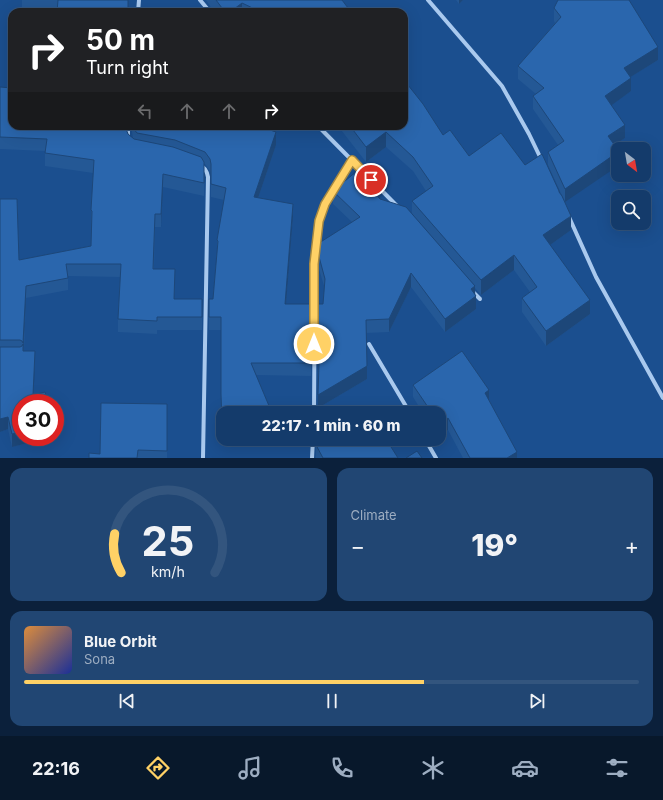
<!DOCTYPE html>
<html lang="en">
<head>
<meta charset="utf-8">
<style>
	:root { --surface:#143b6b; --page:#214673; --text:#f1f3f6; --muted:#9dadc1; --line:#33557e; --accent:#ffd166 }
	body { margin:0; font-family:Inter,sans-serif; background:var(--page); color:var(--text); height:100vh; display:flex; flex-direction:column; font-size:15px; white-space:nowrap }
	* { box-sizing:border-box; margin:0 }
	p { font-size:13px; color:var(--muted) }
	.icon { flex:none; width:22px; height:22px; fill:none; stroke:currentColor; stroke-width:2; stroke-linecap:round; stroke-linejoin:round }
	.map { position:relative; height:458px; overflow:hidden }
	.sheet { display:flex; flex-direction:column; gap:10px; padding:10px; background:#0b203b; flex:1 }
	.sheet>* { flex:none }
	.hud { position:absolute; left:8px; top:8px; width:400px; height:122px; border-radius:12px; box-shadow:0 4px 16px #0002,0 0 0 1px var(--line); background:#202124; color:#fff; overflow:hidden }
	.needle { width:26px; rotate:149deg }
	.controls { position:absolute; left:611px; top:142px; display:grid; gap:8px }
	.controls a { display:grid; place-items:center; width:40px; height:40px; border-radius:8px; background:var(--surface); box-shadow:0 4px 16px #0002,0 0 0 1px var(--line); font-size:20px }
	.speed { position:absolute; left:12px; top:394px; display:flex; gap:8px; font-size:20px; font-weight:700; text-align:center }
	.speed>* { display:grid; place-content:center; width:52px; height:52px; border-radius:50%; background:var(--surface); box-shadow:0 4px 16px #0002,0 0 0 1px var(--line); line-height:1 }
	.speed .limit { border:6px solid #d22; background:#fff; color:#111 }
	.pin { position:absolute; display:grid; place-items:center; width:34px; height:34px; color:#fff; margin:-17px; border:2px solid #fff; border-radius:50%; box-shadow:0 1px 4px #0007 }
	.me { position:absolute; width:44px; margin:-22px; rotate:0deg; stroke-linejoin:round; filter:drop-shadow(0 0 3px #0008) }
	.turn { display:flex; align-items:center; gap:14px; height:84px; padding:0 12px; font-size:18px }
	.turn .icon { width:52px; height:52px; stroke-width:2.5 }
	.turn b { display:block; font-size:28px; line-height:34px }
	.lanes { display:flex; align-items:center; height:38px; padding:0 12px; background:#0003; justify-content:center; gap:20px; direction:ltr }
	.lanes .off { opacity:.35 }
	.big { font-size:30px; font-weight:800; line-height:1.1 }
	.sheet .tile { flex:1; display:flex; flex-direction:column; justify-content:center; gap:6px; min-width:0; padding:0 14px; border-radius:12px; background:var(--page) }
	.sheet .dial { align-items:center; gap:0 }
	.dial svg { height:104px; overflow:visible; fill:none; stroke:var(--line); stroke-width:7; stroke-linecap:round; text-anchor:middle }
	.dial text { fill:var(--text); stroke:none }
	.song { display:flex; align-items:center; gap:12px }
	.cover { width:48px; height:48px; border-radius:6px; background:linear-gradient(135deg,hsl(30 70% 55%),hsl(230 70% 35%)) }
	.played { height:4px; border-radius:2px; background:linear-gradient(90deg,var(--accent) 65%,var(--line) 65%) }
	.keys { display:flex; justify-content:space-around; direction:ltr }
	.heat { display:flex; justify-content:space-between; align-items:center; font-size:22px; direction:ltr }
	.sheet .tiles { flex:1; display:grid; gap:10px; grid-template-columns:1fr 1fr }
	.tile:last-child { grid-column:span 2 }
	.trip { position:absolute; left:216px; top:406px; width:230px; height:40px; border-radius:12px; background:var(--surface); box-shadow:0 4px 16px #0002,0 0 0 1px var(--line); font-weight:800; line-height:40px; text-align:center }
	.tabs { display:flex; height:64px; justify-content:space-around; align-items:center; background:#08182b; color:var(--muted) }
	.tabs .icon { width:28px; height:28px }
	.tabs .on { color:var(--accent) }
	.tabs b { font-size:18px; color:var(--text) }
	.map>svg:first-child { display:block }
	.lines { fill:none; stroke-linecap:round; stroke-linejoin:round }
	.street { stroke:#a9c9ee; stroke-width:4 }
	.wall { fill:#245895 }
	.shaded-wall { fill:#1d4779 }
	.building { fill:#2a66ad; stroke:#1d4779 }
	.route-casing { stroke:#a68842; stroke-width:10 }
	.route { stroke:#ffd166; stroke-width:7 }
</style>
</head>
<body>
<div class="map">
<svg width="663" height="458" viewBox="0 0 663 458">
	<rect width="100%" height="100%" fill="#1b4f8f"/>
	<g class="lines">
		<!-- street -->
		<g class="street">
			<polyline points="200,0 210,12"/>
			<polyline points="428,0 502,86 529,134 542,161"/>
			<polyline points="138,12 139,0"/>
			<polyline points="318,126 399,208"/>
			<polyline points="128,138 128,126"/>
			<path d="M 200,166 C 205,167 207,172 208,177 L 203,458"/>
			<polyline points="569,217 596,277 663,398"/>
			<polyline points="472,291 480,299"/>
			<polyline points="369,344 410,413"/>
			<polyline points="314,413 315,264 319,221 325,204 352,161"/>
			<polyline points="425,439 436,458"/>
			<polyline points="312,458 313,439"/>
		</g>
	</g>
	<!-- wall -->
	<g class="wall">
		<polygon points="22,0 129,0 57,10 22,11"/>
		<polygon points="206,0 342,0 351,12 214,12"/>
		<polygon points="456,0 463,0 459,4"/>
		<polygon points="554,8 658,60 630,77 631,91 611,105 625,138 614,145 565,202 548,165 548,152 558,145 533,109 533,96 536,94 518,79 518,66 555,23 554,21"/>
		<polygon points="0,87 125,127 128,134 133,138 131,126 258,126 276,145 258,198 293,216 286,304 311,304 311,376 256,375 223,413 223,433 222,433 221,407 221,330 209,330 209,317 213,299 217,253 217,240 224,200 211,197 211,176 210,171 205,164 204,164 204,196 163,187 161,227 155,227 154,269 174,299 202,299 202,330 157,330 157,334 118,332 118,319 120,277 68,276 68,290 26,298 24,351 35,364 21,437 51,437 12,447 8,429 0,432 0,199 19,260 91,246 92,223 91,223 91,210 93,173 45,166 45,151 0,149"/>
		<polygon points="338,126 404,126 443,135 469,156 525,165 559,193 571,230 550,245 590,314 546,346 522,312 522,298 530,292 514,270 481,295 475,288 476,309 445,332 411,287 389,332 366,333 367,379 318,408 318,304 323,304 325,289 318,266 318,253 352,222 333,204 333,191 380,199 412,213 412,201 426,191 413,171 386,147 366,162"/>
		<polygon points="413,385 489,400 517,458 463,458 448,430 440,436 439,436 439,413 423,413 413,397"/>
		<polygon points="167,404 167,458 89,458 100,454"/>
		<polygon points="316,440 398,458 316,458"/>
	</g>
	<!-- shaded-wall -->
	<g class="shaded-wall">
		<polygon points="459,0 463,0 459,4"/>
		<polygon points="242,3 242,12 230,12"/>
		<polygon points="658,47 658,60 624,81 624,68"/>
		<polygon points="631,78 631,91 605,110 605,96"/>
		<polygon points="625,125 625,138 608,149 608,136"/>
		<polygon points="276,132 276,145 254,210 254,197"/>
		<polygon points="386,132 386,147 366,162 366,147"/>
		<polygon points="618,152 618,166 565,202 565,189"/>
		<polygon points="163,174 163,187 161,227 161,214"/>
		<polygon points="293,204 293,216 285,317 285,304"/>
		<polygon points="571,216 571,230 543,250 543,235"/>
		<polygon points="514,255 514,270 481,295 481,280"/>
		<polygon points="411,273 411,287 389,332 389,319"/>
		<polygon points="26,286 26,298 23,356 23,343"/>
		<polygon points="475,286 475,297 476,296 476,309 445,332 445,319 471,289"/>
		<polygon points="590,300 590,314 546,346 546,331"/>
		<polygon points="35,351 35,364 33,403"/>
		<polygon points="367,366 367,379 318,408 318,395"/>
		<polygon points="489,390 489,402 485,393"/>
		<polygon points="8,417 8,429 0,432 0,419"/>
		<polygon points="448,418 448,430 440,436 440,424"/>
		<polygon points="21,432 21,437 51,437 12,447 12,434"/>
		<polygon points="517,452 517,458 507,458"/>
	</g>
	<!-- building -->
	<g class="building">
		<polygon points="58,0 128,0 128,12 57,12"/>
		<polygon points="216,0 342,0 351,12 261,12 242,3 230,12 225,12"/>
		<polygon points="558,0 629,0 658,47 624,68 631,78 605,96 625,125 608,136 618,150 618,152 565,189 548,152 564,141 533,96 544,88 518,66 561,17 554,8"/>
		<polygon points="404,80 423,104 443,135 450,130 469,156 501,133 525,165 542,154 559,191 559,192 562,196 571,216 543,235 590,300 546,331 522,298 537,287 514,255 481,280 412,201 433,186 413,157 386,132 366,147 350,126 404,126"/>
		<polygon points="0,87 12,88 12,126 125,126 128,134 134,139 173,147 201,157 204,162 204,183 163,174 161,214 155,214 153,269 175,269 174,299 202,299 202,317 157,317 157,321 118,319 121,264 66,264 68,278 26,286 23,343 22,341 20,340 0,340 0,199 17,199 19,260 91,246 92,211 91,210 94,160 45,153 47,139 0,137"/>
		<polygon points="133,126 258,126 276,132 254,197 293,204 285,304 311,304 311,363 251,363 272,413 223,413 223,421 222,421 221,394 221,317 209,317 209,299 213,299 218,241 217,240 226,188 211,184 211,164 210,159 205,152 175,140 137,133 133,128"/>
		<polygon points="357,171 380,199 406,207 475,286 471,289 476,296 445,319 411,273 389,319 366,320 367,366 318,395 319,363 318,363 318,304 323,304 325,279 318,253 319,243 360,217 333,191"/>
		<polygon points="23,344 23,351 35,351 33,395 45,392 48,403 21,403 21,432 12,434 8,417 0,419 0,347 20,347 22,346"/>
		<polygon points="462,351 489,390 485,393 517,452 507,458 470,458 448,418 440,424 439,423 439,413 432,413 413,385"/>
		<polygon points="101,403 167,404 167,451 138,450 137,458 89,458 89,453 100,454"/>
		<polygon points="369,409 371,413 363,413"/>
		<polygon points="318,439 386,439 398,458 323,458 316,445 316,440"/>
		<polygon points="417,451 422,458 406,458"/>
	</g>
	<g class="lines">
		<!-- route casing -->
		<g class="route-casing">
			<polyline id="route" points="314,344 314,264 319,221 325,204 352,160 371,180"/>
		</g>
		<!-- route -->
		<use href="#route" class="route"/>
	</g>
</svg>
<div class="controls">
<a><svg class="needle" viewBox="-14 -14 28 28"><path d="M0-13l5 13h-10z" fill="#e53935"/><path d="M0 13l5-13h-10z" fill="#9dadc1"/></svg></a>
<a><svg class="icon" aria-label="search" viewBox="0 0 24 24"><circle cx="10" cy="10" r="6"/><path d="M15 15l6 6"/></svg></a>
</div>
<div class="speed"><div class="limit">30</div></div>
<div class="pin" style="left:371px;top:180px;background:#d93025"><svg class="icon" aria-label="arrive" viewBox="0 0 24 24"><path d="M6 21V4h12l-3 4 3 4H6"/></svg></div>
<svg class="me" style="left:314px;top:344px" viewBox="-20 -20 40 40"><circle r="17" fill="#ffd166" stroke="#fff" stroke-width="3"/><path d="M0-11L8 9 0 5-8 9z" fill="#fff"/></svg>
<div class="trip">22:17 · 1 min · 60 m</div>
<div class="hud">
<div class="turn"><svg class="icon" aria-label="right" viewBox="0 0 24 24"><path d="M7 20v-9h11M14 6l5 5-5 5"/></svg><div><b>50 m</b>Turn right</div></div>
<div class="lanes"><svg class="icon off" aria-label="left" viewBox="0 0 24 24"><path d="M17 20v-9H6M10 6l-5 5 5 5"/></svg><svg class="icon off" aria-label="ahead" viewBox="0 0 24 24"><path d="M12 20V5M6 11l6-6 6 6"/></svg><svg class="icon off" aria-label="ahead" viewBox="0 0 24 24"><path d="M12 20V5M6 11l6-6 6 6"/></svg><svg class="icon" aria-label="right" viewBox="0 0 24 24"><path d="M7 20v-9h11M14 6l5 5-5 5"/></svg></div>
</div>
</div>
<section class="sheet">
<div class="tiles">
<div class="tile dial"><svg viewBox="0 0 100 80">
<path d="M14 69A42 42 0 1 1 86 69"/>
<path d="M14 69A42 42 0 0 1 9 39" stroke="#ffd166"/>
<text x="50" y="56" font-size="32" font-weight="700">25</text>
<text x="50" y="72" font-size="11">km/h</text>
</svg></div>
<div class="tile"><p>Climate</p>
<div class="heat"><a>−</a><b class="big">19°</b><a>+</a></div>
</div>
<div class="tile">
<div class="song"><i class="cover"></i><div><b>Blue Orbit</b><p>Sona</p></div></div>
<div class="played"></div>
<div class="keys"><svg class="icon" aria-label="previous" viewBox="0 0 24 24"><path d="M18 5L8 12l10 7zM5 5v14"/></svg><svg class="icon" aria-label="pause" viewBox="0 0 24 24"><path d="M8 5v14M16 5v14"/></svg><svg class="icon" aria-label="next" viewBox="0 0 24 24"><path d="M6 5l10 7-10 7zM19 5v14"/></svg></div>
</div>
</div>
</section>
<nav class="tabs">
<b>22:16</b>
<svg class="icon on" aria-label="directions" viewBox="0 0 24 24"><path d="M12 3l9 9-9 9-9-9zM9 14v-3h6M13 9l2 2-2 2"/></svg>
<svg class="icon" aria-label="music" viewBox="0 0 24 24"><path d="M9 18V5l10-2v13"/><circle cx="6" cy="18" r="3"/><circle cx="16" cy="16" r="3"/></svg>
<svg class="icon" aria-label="phone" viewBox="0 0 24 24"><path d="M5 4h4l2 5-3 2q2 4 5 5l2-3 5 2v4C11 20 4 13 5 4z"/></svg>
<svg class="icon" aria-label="climate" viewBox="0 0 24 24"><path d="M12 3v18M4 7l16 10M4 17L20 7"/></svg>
<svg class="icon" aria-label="car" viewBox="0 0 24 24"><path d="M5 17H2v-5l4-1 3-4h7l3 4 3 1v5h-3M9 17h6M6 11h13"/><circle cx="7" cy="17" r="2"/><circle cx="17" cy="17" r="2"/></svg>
<svg class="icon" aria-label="filters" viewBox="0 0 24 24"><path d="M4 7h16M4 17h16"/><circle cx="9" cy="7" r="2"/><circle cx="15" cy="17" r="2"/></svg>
</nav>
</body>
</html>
